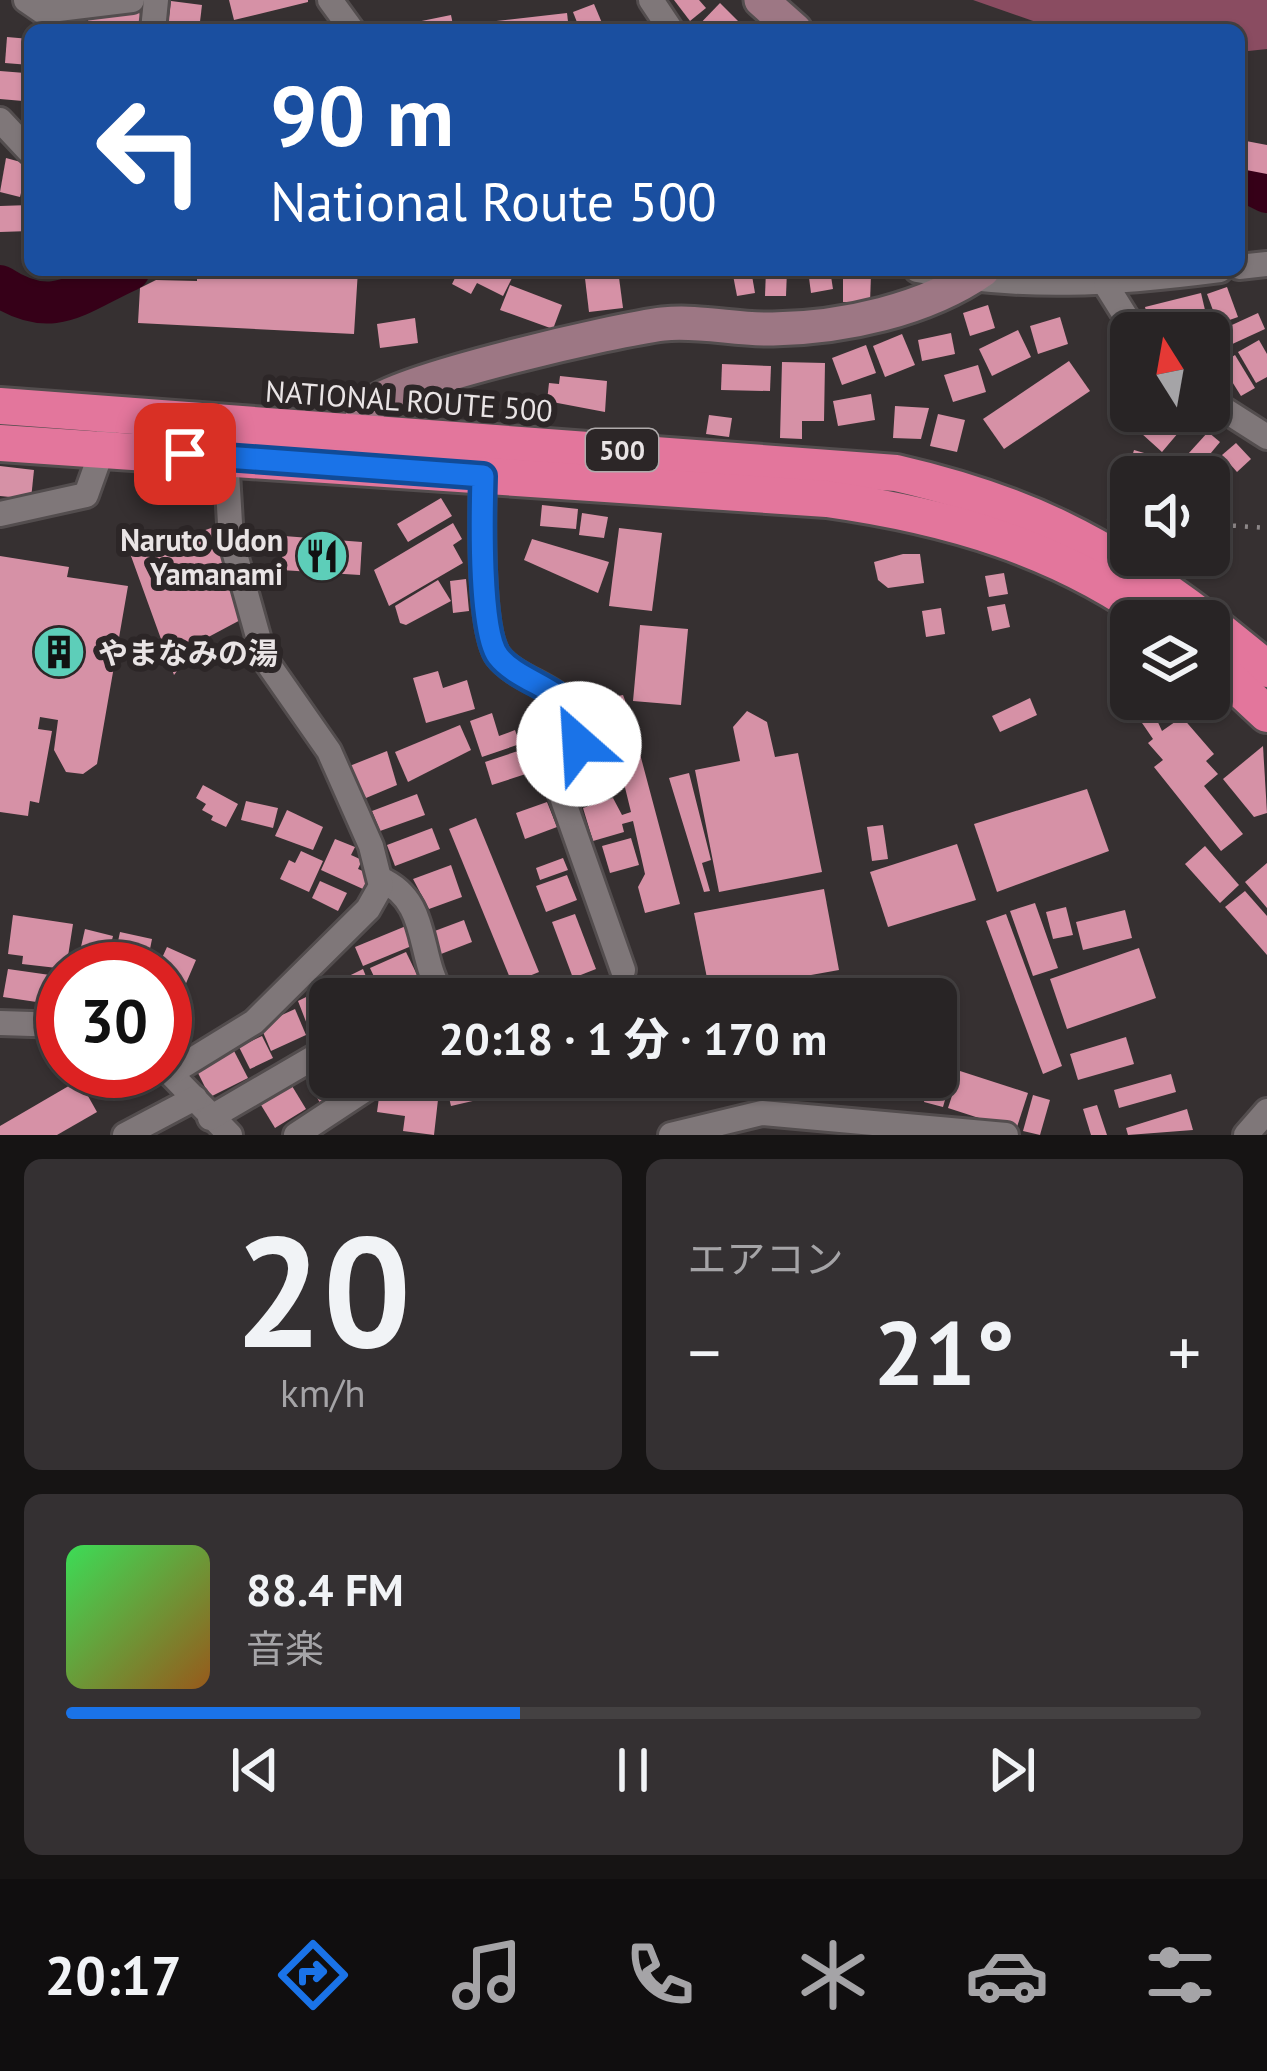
<!DOCTYPE html>
<html lang="ja">
<head>
<meta charset="utf-8">
<style>
	:root { --surface:#282425; --page:#343032; --text:#f1f3f6; --muted:#a5a4a7; --line:#444142; --accent:#1a73e8 }
	body { margin:0; font-family:"PT Sans","Noto Sans JP",sans-serif; background:var(--page); color:var(--text); height:100vh; display:flex; flex-direction:column; font-size:45px; white-space:nowrap }
	* { box-sizing:border-box; margin:0 }
	p { font-size:39px; color:var(--muted) }
	.icon { flex:none; width:66px; height:66px; fill:none; stroke:currentColor; stroke-width:2; stroke-linecap:round; stroke-linejoin:round }
	.map { position:relative; height:1135px; overflow:hidden }
	.panel { display:flex; flex-direction:column; gap:24px; padding:24px; background:#161414; flex:1 }
	.panel>* { flex:none }
	.guide { position:absolute; left:24px; top:24px; width:1221px; height:252px; border-radius:18px; box-shadow:0 3px 9px #0004,0 0 0 3px var(--line); background:#1a4fa0; color:#fff; overflow:hidden }
	.needle { width:78px; rotate:349deg }
	.buttons { position:absolute; left:1110px; top:312px; display:grid; gap:24px }
	.buttons a { display:grid; place-items:center; width:120px; height:120px; border-radius:18px; background:var(--surface); box-shadow:0 3px 9px #0004,0 0 0 3px var(--line); font-size:60px }
	.speed { position:absolute; left:36px; top:942px; display:flex; gap:24px; font-size:60px; font-weight:700; text-align:center }
	.speed>* { display:grid; place-content:center; width:156px; height:156px; border-radius:50%; background:var(--surface); box-shadow:0 3px 9px #0004,0 0 0 3px var(--line); line-height:1 }
	.speed .limit { border:18px solid #d22; background:#fff; color:#111 }
	.pin { position:absolute; display:grid; place-items:center; width:102px; height:102px; color:#fff; margin:-51px; border-radius:24px; box-shadow:0 6px 18px #0006 }
	.me { position:absolute; width:132px; margin:-66px; rotate:334deg; stroke-linejoin:round; filter:drop-shadow(0 0 9px #0008) }
	.turn { display:flex; align-items:center; gap:42px; height:252px; padding:0 48px; font-size:54px }
	.turn .icon { width:156px; height:156px; stroke-width:2.5 }
	.turn b { display:block; font-size:84px; line-height:102px }
	.big { font-size:90px; font-weight:800; line-height:1.1 }
	.panel .card { flex:1; display:flex; flex-direction:column; justify-content:center; gap:18px; min-width:0; padding:0 42px; border-radius:18px; background:var(--page) }
	.panel .dial { align-items:center; gap:0 }
	.dial b { font-size:156px; line-height:1 }
	.song { display:flex; align-items:center; gap:36px }
	.cover { width:144px; height:144px; border-radius:18px; background:linear-gradient(135deg,hsl(130 70% 55%),hsl(30 70% 35%)) }
	.played { height:12px; border-radius:6px; background:linear-gradient(90deg,var(--accent) 40%,var(--line) 40%) }
	.keys { display:flex; justify-content:space-around; direction:ltr }
	.heat { display:flex; justify-content:space-between; align-items:center; font-size:66px; direction:ltr }
	.panel .tiles { flex:1; display:grid; gap:24px; grid-template-columns:1fr 1fr }
	.card:last-child { grid-column:span 2 }
	.trip { position:absolute; left:309px; top:978px; width:648px; height:120px; border-radius:18px; background:var(--surface); box-shadow:0 3px 9px #0004,0 0 0 3px var(--line); font-weight:800; line-height:120px; text-align:center }
	.menu { display:flex; height:192px; justify-content:space-around; align-items:center; background:#100e0f; color:var(--muted) }
	.menu .icon { width:84px; height:84px }
	.menu .active { color:var(--accent) }
	.menu b { font-size:54px; color:var(--text) }
	.map>svg:first-child { display:block }
	.forest { fill:#8a4c61 }
	.lines { fill:none; stroke-linecap:round; stroke-linejoin:round }
	.river { stroke:#360018; stroke-width:42 }
	.building { fill:#d691a6 }
	.street-casing { stroke:#534d4e; stroke-width:30 }
	.secondary-casing { stroke:#534d4e; stroke-width:39 }
	.highway-casing { stroke:#534d4e; stroke-width:42 }
	.path { stroke:#8d8788; stroke-width:4.5; stroke-dasharray:3 9; stroke-linecap:butt }
	.street { stroke:#7f7779; stroke-width:24 }
	.secondary { stroke:#9d7784; stroke-width:33 }
	.highway { stroke:#e3769c; stroke-width:36 }
	.route-casing { stroke:#114b97; stroke-width:30 }
	.route { stroke:#1a73e8; stroke-width:21 }
	.labels { text-anchor:middle; dominant-baseline:central; stroke-width:12; stroke-linejoin:round; paint-order:stroke }
	.shield { fill:#2c2627; stroke:#b0abac; stroke-width:3 }
	.shield-label { font-size:27px; font-weight:bold; fill:#e9e4e5 }
	.street-label { font-size:30px; fill:#e9e4e5; stroke:#2c2627 }
	.poi-label { font-size:30px; font-weight:bold; fill:#e9e4e5; stroke:#2c2627; text-anchor:end }
</style>
</head>
<body>
<div class="map">
<svg width="1267" height="1135" viewBox="0 0 1267 1135">
	<rect width="100%" height="100%" fill="#363031"/>
	<!-- forest -->
	<polygon class="forest" points="973,0 1267,0 1267,49 1239,52 1239,30 1059,30"/>
	<g class="lines">
		<!-- river -->
		<g class="river">
			<polyline points="1239,178 1267,192"/>
			<path d="M 0,286 C 53,321 78,293 129,270"/>
		</g>
	</g>
	<!-- building -->
	<g class="building">
		<polygon points="229,0 308,0 308,2 234,20"/>
		<polygon points="674,0 699,0 706,8 690,21"/>
		<polygon points="171,1 202,5 199,30 168,25"/>
		<polygon points="720,3 747,30 694,30"/>
		<polygon points="594,4 602,23 580,30 573,12"/>
		<polygon points="139,10 143,30 90,30 88,20"/>
		<polygon points="567,13 569,30 478,30 478,23"/>
		<polygon points="451,15 454,30 403,30 402,25"/>
		<polygon points="7,37 30,39 30,65 5,63"/>
		<polygon points="0,71 25,73 23,101 0,99"/>
		<polygon points="1246,141 1267,145 1267,174 1241,169"/>
		<polygon points="6,158 28,164 20,197 0,192"/>
		<polygon points="30,205 30,231 0,232 0,206"/>
		<polygon points="197,270 358,270 354,334 138,323 140,288 156,280 197,281"/>
		<polygon points="452,270 516,270 503,296 477,283 471,294 452,284 457,274"/>
		<polygon points="584,270 618,270 623,308 589,312"/>
		<polygon points="732,270 751,270 755,293 737,296"/>
		<polygon points="766,270 787,270 786,296 765,296"/>
		<polygon points="808,270 830,270 833,289 811,293"/>
		<polygon points="843,275 871,275 870,302 843,302"/>
		<polygon points="510,285 562,305 553,329 500,310"/>
		<polygon points="1227,287 1238,317 1218,324 1207,294"/>
		<polygon points="1201,293 1209,327 1152,333 1145,307"/>
		<polygon points="988,305 995,328 970,336 963,313"/>
		<polygon points="1258,313 1265,329 1228,346 1221,330"/>
		<polygon points="1060,317 1068,344 1038,354 1030,326"/>
		<polygon points="415,318 418,343 380,348 377,324"/>
		<polygon points="1018,330 1031,357 992,376 979,349"/>
		<polygon points="951,333 955,354 922,361 918,340"/>
		<polygon points="902,334 915,365 885,377 873,346"/>
		<polygon points="1259,340 1267,354 1267,377 1256,383 1238,352"/>
		<polygon points="866,345 876,373 842,385 832,358"/>
		<polygon points="1235,355 1255,388 1241,396 1221,364"/>
		<polygon points="1069,361 1090,391 1004,449 983,419"/>
		<polygon points="782,362 825,363 824,421 802,421 802,439 780,438"/>
		<polygon points="722,364 771,366 770,391 721,390"/>
		<polygon points="978,365 986,392 953,402 944,375"/>
		<polygon points="560,376 607,381 605,412 547,401 549,383 559,384"/>
		<polygon points="871,394 875,420 838,426 833,401"/>
		<polygon points="895,406 929,408 921,439 893,438"/>
		<polygon points="1160,411 1197,411 1208,420 1194,435 1184,426 1162,452 1141,433"/>
		<polygon points="938,414 965,420 957,452 930,446"/>
		<polygon points="709,415 732,418 729,437 706,434"/>
		<polygon points="1208,432 1220,442 1201,465 1188,454"/>
		<polygon points="1236,443 1251,459 1237,472 1222,455"/>
		<polygon points="1134,450 1161,458 1156,477 1131,477 1131,493 1122,491"/>
		<polygon points="1217,459 1232,477 1217,489 1202,471"/>
		<polygon points="0,466 34,470 31,499 0,496"/>
		<polygon points="441,498 452,516 408,542 397,524"/>
		<polygon points="542,505 578,509 576,529 540,526"/>
		<polygon points="582,513 608,517 604,538 579,535"/>
		<polygon points="453,523 462,539 453,545 463,563 389,606 374,570"/>
		<polygon points="214,527 246,617 199,642 174,675 131,556"/>
		<polygon points="619,528 662,533 652,611 609,606"/>
		<polygon points="284,536 362,542 360,575 281,570"/>
		<polygon points="532,539 609,562 598,593 524,560"/>
		<polygon points="903,554 920,554 924,583 888,588 878,580 874,562"/>
		<polygon points="0,556 69,567 67,577 128,586 97,764 83,774 66,772 54,750 58,720 40,717 38,729 52,731 39,803 30,801 28,816 0,812"/>
		<polygon points="1004,573 1008,594 989,597 985,576"/>
		<polygon points="466,579 469,611 453,613 450,581"/>
		<polygon points="438,580 451,601 406,625 400,623 395,606"/>
		<polygon points="1005,604 1010,627 992,631 987,607"/>
		<polygon points="941,608 945,634 926,637 922,611"/>
		<polygon points="640,625 688,629 681,705 633,701"/>
		<polygon points="438,671 443,688 467,680 475,709 426,723 413,678"/>
		<polygon points="623,695 633,722 585,736 579,703"/>
		<polygon points="1030,698 1037,715 1000,732 992,716"/>
		<polygon points="1135,699 1168,699 1156,718 1162,731 1182,717 1214,754 1206,761 1218,774 1204,786 1243,834 1221,851 1154,767 1163,760 1148,743 1153,739 1140,720"/>
		<polygon points="747,711 767,722 775,757 798,753 822,872 719,892 695,770 740,761 733,727"/>
		<polygon points="492,713 499,736 515,730 520,744 482,757 470,721"/>
		<polygon points="548,722 558,745 534,755 525,732"/>
		<polygon points="460,725 471,750 408,782 395,752"/>
		<polygon points="1263,746 1267,813 1254,817 1223,779"/>
		<polygon points="527,748 535,771 492,785 485,762"/>
		<polygon points="387,751 397,785 366,798 347,767"/>
		<polygon points="640,754 680,904 645,913 638,887 645,874 633,821 622,824 624,832 593,841 583,808 613,798 622,815 631,812 618,759"/>
		<polygon points="604,758 613,786 582,796 574,767"/>
		<polygon points="689,773 711,860 702,863 710,891 704,892 669,778"/>
		<polygon points="203,785 238,804 226,827 211,820 213,816 202,810 206,804 196,798"/>
		<polygon points="1087,789 1109,851 997,892 974,824"/>
		<polygon points="417,794 425,815 380,831 372,811"/>
		<polygon points="246,801 278,808 273,828 241,820"/>
		<polygon points="547,802 557,827 525,839 516,813"/>
		<polygon points="287,810 323,827 313,850 275,836"/>
		<polygon points="476,818 539,972 512,983 449,829"/>
		<polygon points="883,825 888,859 872,861 867,827"/>
		<polygon points="432,828 440,849 395,866 387,845"/>
		<polygon points="631,838 639,865 610,873 602,846"/>
		<polygon points="335,839 355,847 351,855 362,860 358,869 370,874 363,889 321,870"/>
		<polygon points="957,844 976,900 888,927 870,872"/>
		<polygon points="1205,846 1239,885 1220,903 1185,864"/>
		<polygon points="301,851 323,861 309,892 280,879 289,860 295,863"/>
		<polygon points="563,858 568,870 540,880 536,868"/>
		<polygon points="1267,863 1267,908 1245,882"/>
		<polygon points="451,865 462,897 429,909 413,879"/>
		<polygon points="567,875 577,900 546,912 536,886"/>
		<polygon points="320,881 347,893 338,911 312,898"/>
		<polygon points="824,889 839,970 710,993 694,913"/>
		<polygon points="1245,891 1267,916 1267,955 1225,907"/>
		<polygon points="1035,903 1058,968 1033,976 1010,911"/>
		<polygon points="1066,907 1073,935 1053,939 1046,912"/>
		<polygon points="1125,910 1132,938 1083,950 1076,922"/>
		<polygon points="575,914 596,969 573,978 552,922"/>
		<polygon points="1006,914 1062,1066 1043,1074 986,921"/>
		<polygon points="13,915 73,924 66,969 22,964 23,956 8,954"/>
		<polygon points="464,920 472,942 441,954 432,932"/>
		<polygon points="406,926 414,945 363,966 355,947"/>
		<polygon points="85,929 113,936 105,969 76,969"/>
		<polygon points="120,932 152,939 146,969 113,965"/>
		<polygon points="167,947 196,960 172,1016 165,1013 165,969 157,969"/>
		<polygon points="1139,948 1156,998 1067,1029 1050,979"/>
		<polygon points="406,952 420,981 384,998 370,968"/>
		<polygon points="8,969 57,976 50,1004 3,997"/>
		<polygon points="363,969 375,999 330,999 330,1024 310,1032 298,1001"/>
		<polygon points="492,981 499,999 459,999 457,994"/>
		<polygon points="295,1009 306,1035 271,1051 260,1025"/>
		<polygon points="262,1036 273,1058 250,1069 239,1047"/>
		<polygon points="1126,1037 1134,1064 1078,1080 1070,1054"/>
		<polygon points="233,1049 248,1078 210,1097 195,1067"/>
		<polygon points="330,1062 330,1077 351,1077 355,1083 320,1103 305,1076"/>
		<polygon points="936,1063 954,1068 943,1107 924,1102 930,1077 936,1077"/>
		<polygon points="960,1071 1028,1093 1016,1130 948,1108"/>
		<polygon points="1171,1074 1176,1092 1119,1108 1114,1090"/>
		<polygon points="471,1077 477,1100 451,1106 445,1081"/>
		<polygon points="410,1079 440,1082 434,1135 403,1131 405,1116 377,1112 381,1083 409,1087"/>
		<polygon points="79,1080 97,1112 57,1135 0,1135 0,1126"/>
		<polygon points="292,1086 306,1109 275,1128 261,1105"/>
		<polygon points="1033,1095 1050,1100 1040,1135 1023,1131"/>
		<polygon points="1097,1105 1107,1135 1091,1135 1083,1109"/>
		<polygon points="1187,1109 1193,1130 1128,1135 1126,1128"/>
	</g>
	<g class="lines">
		<!-- street casing -->
		<g class="street-casing">
			<g id="street">
				<polyline points="26,0 42,11 132,0"/>
				<polyline points="330,0 352,30"/>
				<polyline points="651,0 671,30"/>
				<polyline points="153,30 156,0"/>
				<polyline points="0,120 30,152"/>
				<polyline points="1239,267 1267,264"/>
				<path d="M 917,270 C 1025,290 1112,284 1220,270"/>
				<polyline points="1106,285 1136,333"/>
				<polyline points="1209,400 1267,437"/>
				<path d="M 483,476 C 482,511 479,630 498,656 C 514,677 550,685 569,705 L 579,744 L 556,780 L 623,970"/>
				<polyline points="0,514 86,495 106,439"/>
				<path d="M 380,879 C 433,902 415,959 445,999"/>
				<polyline points="0,1023 63,1025"/>
				<polyline points="165,1068 230,1135"/>
				<polyline points="171,1073 254,1022 368,909 381,886 371,846 329,751 264,658 231,540 226,456"/>
				<polyline points="210,1118 330,1048"/>
				<polyline points="125,1135 195,1098"/>
				<polyline points="296,1135 384,1077"/>
				<polyline points="671,1135 762,1113 1006,1135"/>
				<polyline points="1246,1135 1267,1111"/>
			</g>
		</g>
		<!-- secondary casing -->
		<g class="secondary-casing">
			<g id="secondary">
				<polyline points="761,0 795,30"/>
				<path d="M 351,453 C 353,436 360,416 373,404 C 399,380 619,329 663,324 C 699,320 737,330 773,329 C 842,328 926,310 983,270"/>
			</g>
		</g>
		<!-- highway casing -->
		<g class="highway-casing">
			<g id="highway">
				<path d="M 0,406 L 896,473 C 1022,502 1105,543 1207,621"/>
				<path d="M 0,443 L 827,499 C 947,516 1060,548 1159,621"/>
				<polyline points="1209,622 1267,669"/>
				<polyline points="1209,660 1267,714"/>
			</g>
		</g>
		<!-- path -->
		<g class="path">
			<polyline points="1107,518 1131,519"/>
			<polyline points="1209,524 1267,528"/>
		</g>
		<!-- street -->
		<use href="#street" class="street"/>
		<!-- secondary -->
		<use href="#secondary" class="secondary"/>
		<!-- highway -->
		<use href="#highway" class="highway"/>
	</g>
	<g class="lines">
		<!-- route casing -->
		<g class="route-casing">
			<path id="route" d="M 185,454 L 483,476 C 482,511 479,630 498,656 C 514,677 550,686 569,705 L 579,744"/>
		</g>
		<!-- route -->
		<use href="#route" class="route"/>
	</g>
	<!-- icons -->
	<defs>
		<g id="restaurant-disc" transform="scale(2.7)"><circle r="9.5" fill="#5dceb9" stroke="#2c2627"/><path d="M-5-6h1v4h1v-4h1v4h1v-4h1v5L-1.5 .5V6h-2V.5L-5-1ZM5-6V6H3V1.5H1.5Q1.5-4 5-6Z" fill="#111"/></g>
		<g id="building-disc" transform="scale(2.7)"><circle r="9.5" fill="#5dceb9" stroke="#2c2627"/><path d="M-4-6H4V6H1V3H-1V6H-4ZM-2.5-4.3h1.7v1.8h-1.7ZM.8-4.3h1.7v1.8H.8ZM-2.5-1h1.7V.8h-1.7ZM.8-1h1.7V.8H.8Z" fill="#111"/></g>
	</defs>
	<g fill-rule="evenodd">
		<use href="#restaurant-disc" x="322" y="556"/>
		<use href="#building-disc" x="59" y="652"/>
	</g>
	<g class="labels">
		<!-- shield labels -->
		<rect class="shield" x="586" y="429" width="72" height="42" rx="9"/>
		<g class="shield-label">
			<text x="622" y="450">500</text>
		</g>
		<!-- street labels -->
		<g class="street-label">
			<text transform="translate(409 400) rotate(4)">NATIONAL ROUTE 500</text>
		</g>
		<!-- poi labels -->
		<g class="poi-label">
			<text x="283" y="539">Naruto Udon<tspan x="283" dy="34">Yamanami</tspan></text>
			<text x="98" y="652" text-anchor="start">やまなみの湯</text>
		</g>
	</g>
</svg>
<div class="buttons">
<a><svg class="needle" viewBox="-14 -14 28 28"><path d="M0-13l5 13h-10z" fill="#e53935"/><path d="M0 13l5-13h-10z" fill="#a5a4a7"/></svg></a>
<a><svg class="icon" aria-label="sound" viewBox="0 0 24 24"><path d="M4 9h4l5-4v14l-5-4H4zM17 9q2 3 0 6"/></svg></a>
<a><svg class="icon" aria-label="layers" viewBox="0 0 24 24"><path d="M12 4l9 5-9 5-9-5zM3 14l9 5 9-5"/></svg></a>
</div>
<div class="speed"><div class="limit">30</div></div>
<div class="pin" style="left:185px;top:454px;background:#d93025"><svg class="icon" aria-label="arrive" viewBox="0 0 24 24"><path d="M6 21V4h12l-3 4 3 4H6"/></svg></div>
<svg class="me" style="left:579px;top:744px" viewBox="-20 -20 40 40"><circle r="19" fill="#fff"/><path d="M0-13L10 11 0 6-10 11z" fill="#1a73e8"/></svg>
<div class="trip">20:18 · 1 分 · 170 m</div>
<div class="guide">
<div class="turn"><svg class="icon" aria-label="left" viewBox="0 0 24 24"><path d="M17 20v-9H6M10 6l-5 5 5 5"/></svg><div><b>90 m</b>National Route 500</div></div>
</div>
</div>
<section class="panel">
<div class="tiles">
<div class="card dial"><b>20</b><p>km/h</p></div>
<div class="card"><p>エアコン</p>
<div class="heat"><a>−</a><b class="big">21°</b><a>+</a></div>
</div>
<div class="card">
<div class="song"><i class="cover"></i><div><b>88.4 FM</b><p>音楽</p></div></div>
<div class="played"></div>
<div class="keys"><svg class="icon" aria-label="previous" viewBox="0 0 24 24"><path d="M18 5L8 12l10 7zM5 5v14"/></svg><svg class="icon" aria-label="pause" viewBox="0 0 24 24"><path d="M8 5v14M16 5v14"/></svg><svg class="icon" aria-label="next" viewBox="0 0 24 24"><path d="M6 5l10 7-10 7zM19 5v14"/></svg></div>
</div>
</div>
</section>
<nav class="menu">
<b>20:17</b>
<svg class="icon active" aria-label="directions" viewBox="0 0 24 24"><path d="M12 3l9 9-9 9-9-9zM9 14v-3h6M13 9l2 2-2 2"/></svg>
<svg class="icon" aria-label="music" viewBox="0 0 24 24"><path d="M9 18V5l10-2v13"/><circle cx="6" cy="18" r="3"/><circle cx="16" cy="16" r="3"/></svg>
<svg class="icon" aria-label="phone" viewBox="0 0 24 24"><path d="M5 4h4l2 5-3 2q2 4 5 5l2-3 5 2v4C11 20 4 13 5 4z"/></svg>
<svg class="icon" aria-label="climate" viewBox="0 0 24 24"><path d="M12 3v18M4 7l16 10M4 17L20 7"/></svg>
<svg class="icon" aria-label="car" viewBox="0 0 24 24"><path d="M5 17H2v-5l4-1 3-4h7l3 4 3 1v5h-3M9 17h6M6 11h13"/><circle cx="7" cy="17" r="2"/><circle cx="17" cy="17" r="2"/></svg>
<svg class="icon" aria-label="filters" viewBox="0 0 24 24"><path d="M4 7h16M4 17h16"/><circle cx="9" cy="7" r="2"/><circle cx="15" cy="17" r="2"/></svg>
</nav>
</body>
</html>
